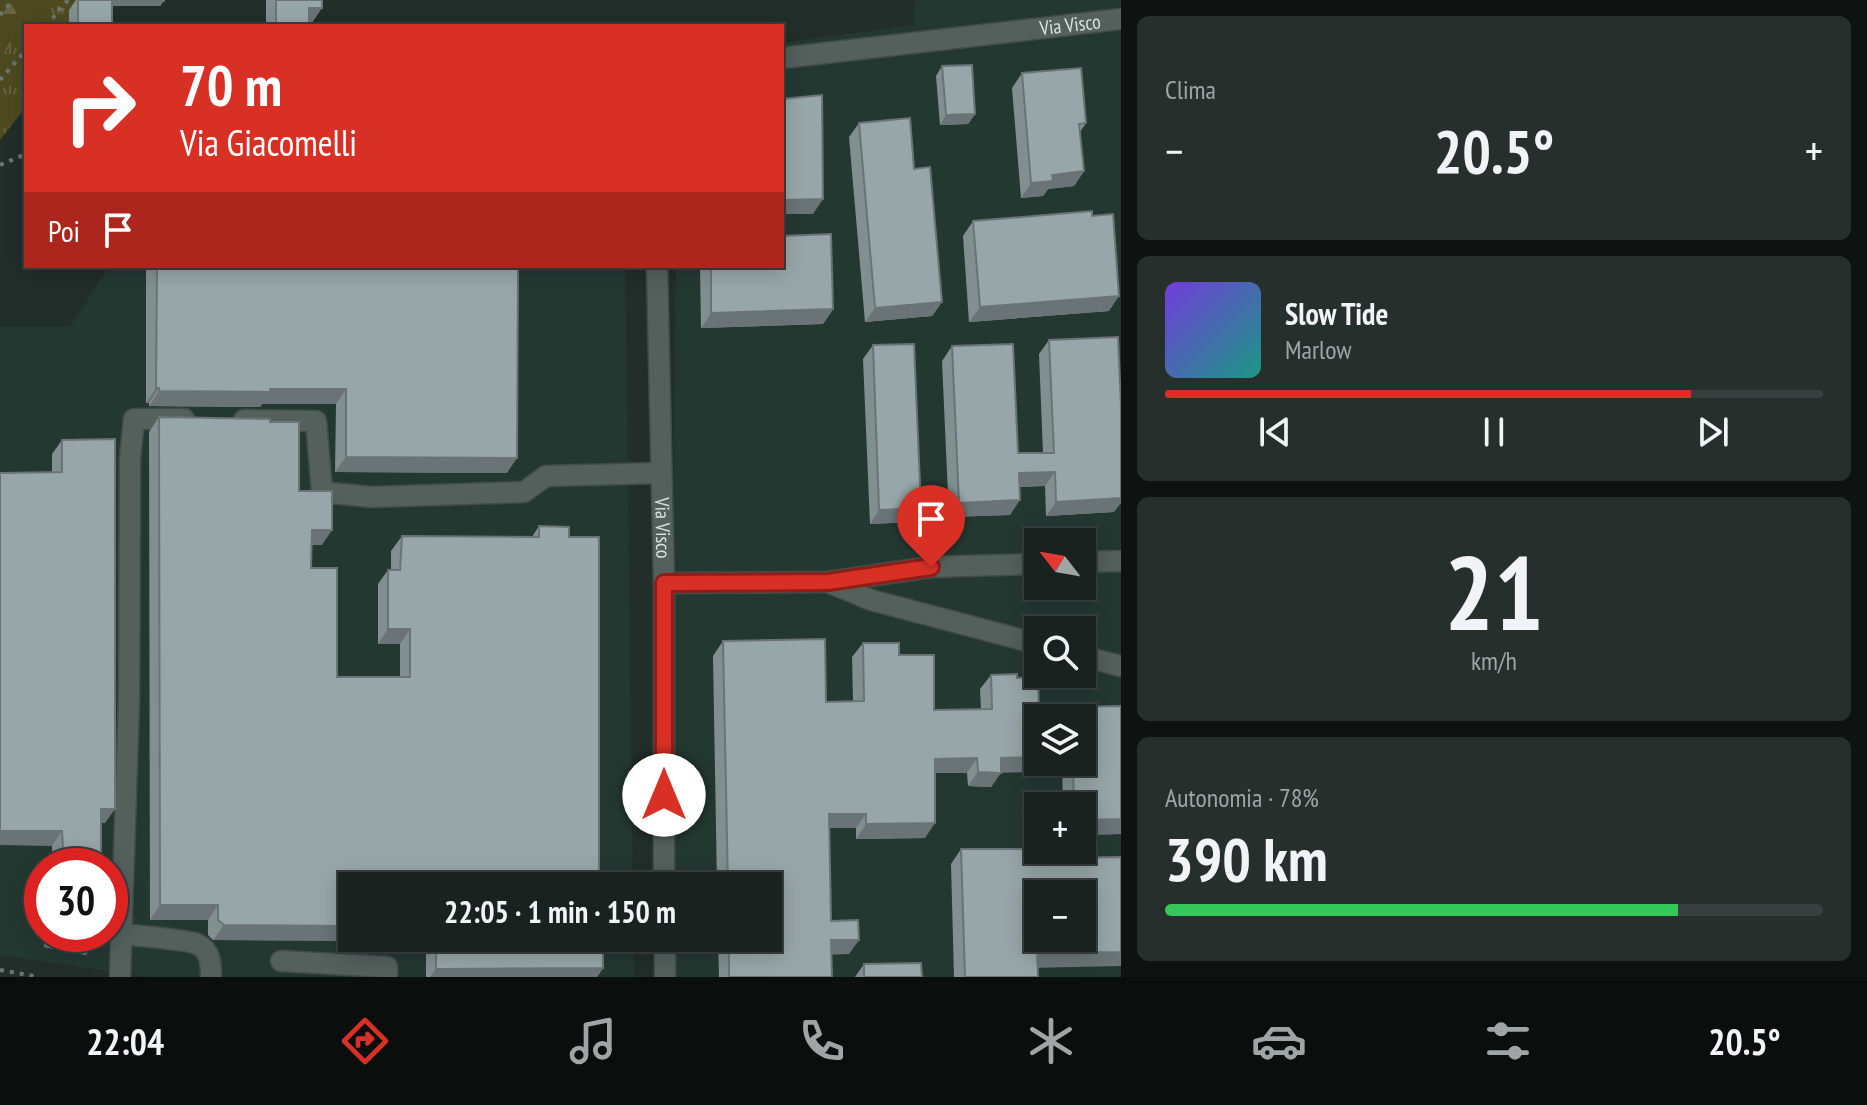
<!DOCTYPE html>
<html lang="it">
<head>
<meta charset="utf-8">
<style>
	:root { --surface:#1a2220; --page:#272f2d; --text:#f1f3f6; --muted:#9fa4a5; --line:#383f3e; --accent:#d93025 }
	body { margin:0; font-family:"PT Sans Narrow",sans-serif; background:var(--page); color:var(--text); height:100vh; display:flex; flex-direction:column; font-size:30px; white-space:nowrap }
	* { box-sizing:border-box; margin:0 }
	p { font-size:26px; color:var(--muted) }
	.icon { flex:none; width:44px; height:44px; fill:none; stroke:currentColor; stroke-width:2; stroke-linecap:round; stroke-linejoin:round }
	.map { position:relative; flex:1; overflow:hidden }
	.drawer { display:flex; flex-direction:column; gap:16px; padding:16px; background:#0e1312; width:746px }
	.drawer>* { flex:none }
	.top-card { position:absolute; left:24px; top:24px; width:760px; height:244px; border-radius:0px; box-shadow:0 4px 20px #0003,0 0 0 2px var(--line); background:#d93025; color:#fff; overflow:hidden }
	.needle { width:52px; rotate:301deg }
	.tools { position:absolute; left:1024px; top:528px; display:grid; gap:16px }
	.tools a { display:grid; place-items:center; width:72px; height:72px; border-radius:0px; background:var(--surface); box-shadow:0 4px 20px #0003,0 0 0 2px var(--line); font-size:40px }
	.speed { position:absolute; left:24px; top:848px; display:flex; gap:16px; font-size:40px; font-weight:700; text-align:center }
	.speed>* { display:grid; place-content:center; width:104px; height:104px; border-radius:50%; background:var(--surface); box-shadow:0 4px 20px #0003,0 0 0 2px var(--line); line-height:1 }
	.speed .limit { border:12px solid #d22; background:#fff; color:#111 }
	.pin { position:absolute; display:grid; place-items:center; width:68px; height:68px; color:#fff; margin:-82px -34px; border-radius:50% 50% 50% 0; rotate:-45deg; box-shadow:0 0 8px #0007 }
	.pin .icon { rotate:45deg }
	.me { position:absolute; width:88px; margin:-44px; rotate:0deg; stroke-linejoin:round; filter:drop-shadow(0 0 6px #0008) }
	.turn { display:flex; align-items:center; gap:28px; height:168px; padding:0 24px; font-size:36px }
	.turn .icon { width:104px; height:104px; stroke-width:2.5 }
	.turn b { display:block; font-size:56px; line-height:68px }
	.then { display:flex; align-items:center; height:76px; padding:0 24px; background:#0003; gap:16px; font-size:30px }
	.big { font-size:60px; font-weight:700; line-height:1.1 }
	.drawer .tile { flex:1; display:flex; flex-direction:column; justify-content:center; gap:12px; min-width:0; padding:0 28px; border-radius:12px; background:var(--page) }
	.drawer .dial { align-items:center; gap:0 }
	.dial b { font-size:104px; line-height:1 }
	.song { display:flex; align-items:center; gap:24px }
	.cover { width:96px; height:96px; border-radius:12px; background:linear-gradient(135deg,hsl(260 70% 55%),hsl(170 70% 35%)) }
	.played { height:8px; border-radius:4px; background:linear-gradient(90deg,var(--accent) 80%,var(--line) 80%) }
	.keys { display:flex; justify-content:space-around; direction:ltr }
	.heat { display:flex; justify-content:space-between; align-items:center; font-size:44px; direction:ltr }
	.charge { height:12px; border-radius:6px; background:linear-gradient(90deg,#34c759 78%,var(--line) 0) }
	.trip { position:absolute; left:338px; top:872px; width:444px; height:80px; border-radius:0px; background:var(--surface); box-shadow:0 4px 20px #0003,0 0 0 2px var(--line); font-weight:700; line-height:80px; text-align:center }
	.menu { display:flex; height:128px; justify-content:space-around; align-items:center; background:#0a0e0d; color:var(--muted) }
	.menu .icon { width:56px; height:56px }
	.menu .on { color:var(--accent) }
	.menu b { font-size:36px; color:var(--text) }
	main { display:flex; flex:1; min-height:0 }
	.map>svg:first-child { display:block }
	.built { fill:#243832; fill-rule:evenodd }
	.grass { fill:url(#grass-tufts) }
	.forest { fill:url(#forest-firs) }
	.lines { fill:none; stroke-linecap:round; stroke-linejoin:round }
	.minor-casing { stroke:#414b47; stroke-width:23 }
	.path { stroke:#6b7572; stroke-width:4; stroke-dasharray:4 6; stroke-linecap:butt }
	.minor { stroke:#53605c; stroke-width:20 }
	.wall { fill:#828f90 }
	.shaded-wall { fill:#6a7476 }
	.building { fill:#97a6a8; stroke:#6a7476; stroke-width:2; fill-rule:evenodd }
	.route-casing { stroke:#8d1f18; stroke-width:20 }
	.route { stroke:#d93025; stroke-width:14 }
	.labels { text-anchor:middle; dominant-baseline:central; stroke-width:8; stroke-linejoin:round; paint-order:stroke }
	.street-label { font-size:20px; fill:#dae2df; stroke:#0f1413 }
</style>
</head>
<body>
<main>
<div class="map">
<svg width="1121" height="977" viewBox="0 0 1121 977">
	<defs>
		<pattern id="grass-tufts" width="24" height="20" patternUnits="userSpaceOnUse" patternTransform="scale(2)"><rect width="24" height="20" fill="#4e4a20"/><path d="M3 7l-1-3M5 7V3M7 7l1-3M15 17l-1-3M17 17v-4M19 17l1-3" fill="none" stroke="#676440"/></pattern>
		<pattern id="forest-firs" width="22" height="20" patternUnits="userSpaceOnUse" patternTransform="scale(2)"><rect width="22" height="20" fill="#4e4a20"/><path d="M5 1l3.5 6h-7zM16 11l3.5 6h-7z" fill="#676440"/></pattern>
	</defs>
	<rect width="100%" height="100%" fill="#222e2a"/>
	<!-- built -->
	<g class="built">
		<path d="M 915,0 L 1121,0 L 1121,977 L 668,977 L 668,938 L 768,938 L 768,886 L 669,886 L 676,266 L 782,266 L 782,43 L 914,25 ZM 1038,542 L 1082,542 L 1082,586 L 1038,586 ZM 1038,630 L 1082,630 L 1082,674 L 1038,674 ZM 1038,718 L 1082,718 L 1082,762 L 1038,762 ZM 1038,806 L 1082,806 L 1082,850 L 1038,850 ZM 1038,894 L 1082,894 L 1082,938 L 1038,938 Z"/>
		<path d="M 110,266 L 625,266 L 633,886 L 352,886 L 352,938 L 633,938 L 634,977 L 150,977 L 0,955 L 0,327 L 70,327 ZM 42,866 L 110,866 L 110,934 L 42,934 Z"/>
	</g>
	<!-- grass -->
	<g class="grass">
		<polygon points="50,0 111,0 91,26 28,26"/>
		<polygon points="26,28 26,107 0,140 0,58"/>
	</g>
	<!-- forest -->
	<polygon class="forest" points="0,0 50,0 0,58"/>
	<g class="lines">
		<!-- minor casing -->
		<g class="minor-casing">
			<g id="minor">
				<path id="s1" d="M 782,58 L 1121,19"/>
				<path id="s2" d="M 657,266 L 664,583 L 664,886"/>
				<polyline points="244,420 316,421 322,492 371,497 524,492 546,476 661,473"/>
				<polyline points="1082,562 1121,561"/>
				<polyline points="828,582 871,600 1038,644"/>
				<polyline points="664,583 828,582 931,567 1038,564"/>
				<polyline points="1082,656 1121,666"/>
				<path d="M 121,934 C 136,936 186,939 197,944 C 211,950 211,965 211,977"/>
				<polyline points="665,938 665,977"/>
				<polyline points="281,961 387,967 387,977"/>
				<polyline points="120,977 129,700 130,458 134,419 184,419"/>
			</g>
		</g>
		<!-- path -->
		<g class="path">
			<polyline points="0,15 13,0"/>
			<polyline points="46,26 68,0"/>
			<polyline points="0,80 26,50"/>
			<polyline points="0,165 26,154"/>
			<polyline points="0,970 39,977"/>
		</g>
		<!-- minor -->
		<use href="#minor" class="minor"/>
	</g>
	<!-- wall -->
	<g class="wall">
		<polygon points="76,0 164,0 160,6 112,6 112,26 69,26 69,10"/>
		<polygon points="266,0 322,0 312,23 309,23 309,26 266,26"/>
		<polygon points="942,66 975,114 968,124 940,125 936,76"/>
		<polygon points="1022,73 1086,123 1080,132 1084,171 1074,186 1048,189 1043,196 1021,198 1012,88"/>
		<polygon points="859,123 914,169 942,302 932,316 865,322 849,137"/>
		<polygon points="1092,216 1109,311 969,322 963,236 973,221"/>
		<polygon points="146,266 518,266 507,473 335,472 336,404 262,404 260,407 149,406 149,403 146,403"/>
		<polygon points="700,266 782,266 833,309 823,324 701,328"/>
		<polygon points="1049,340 1114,512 1046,516 1045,486 1019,487 1010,515 949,517 942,361 952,346 1018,453 1043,453 1039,354"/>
		<polygon points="873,345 921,508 912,522 870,524 863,359"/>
		<polygon points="159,417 270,422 322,545 312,545 311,568 337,677 400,677 400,644 378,644 378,584 388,570 391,570 391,551 402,536 532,537 539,526 569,527 352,886 352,938 603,938 603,968 597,977 426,977 426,946 391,946 392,941 213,940 208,935 208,920 150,920 149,432"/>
		<polygon points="62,440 105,823 101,823 101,866 67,866 67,863 53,864 52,846 52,454"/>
		<polygon points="723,641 826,702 853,701 852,657 863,643 899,655 934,710 981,710 980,689 991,675 1017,678 1038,718 1038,761 1030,772 1001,772 991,787 968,786 967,773 935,773 925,838 856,839 856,828 829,828 831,921 849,954 832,954 832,977 719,977 718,938 768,938 768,886 717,886 713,656"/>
		<polygon points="1121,706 1121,834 1082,835 1082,806 1063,806 1062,762 1082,762 1082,718 1064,718 1071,707"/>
		<polygon points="961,849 1029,858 1038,977 954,977 951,864"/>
		<polygon points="46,934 98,934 96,940 86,955 44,947"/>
		<polygon points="864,964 922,977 855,977"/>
	</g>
	<!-- shaded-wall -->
	<g class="shaded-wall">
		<polygon points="113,1 164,1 160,6 109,6"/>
		<polygon points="309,8 322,8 312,23 299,23"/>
		<polygon points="975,114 968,124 940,125 946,115"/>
		<polygon points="1084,171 1074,186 1048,189 1043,196 1021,198 1031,183 1052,175"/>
		<polygon points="823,199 813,214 782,214 782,200"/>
		<polygon points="1119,296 1109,311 969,322 980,307"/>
		<polygon points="942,302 932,316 865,322 875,308"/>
		<polygon points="833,309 823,324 701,328 711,313"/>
		<polygon points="156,388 159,388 149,403 146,403"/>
		<polygon points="270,389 346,389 336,404 262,404 260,407 149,406 159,391"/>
		<polygon points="346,457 517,458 507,473 335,472"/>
		<polygon points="1055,472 1045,486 1009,487 1019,473"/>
		<polygon points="1121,498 1121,503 1114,512 1046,516 1056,502"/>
		<polygon points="1020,500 1010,515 949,517 959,503"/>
		<polygon points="921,508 912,522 870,524 879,510"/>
		<polygon points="312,530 332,530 322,545 301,545"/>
		<polygon points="388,629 410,629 400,644 378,644"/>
		<polygon points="1038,757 1038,761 1030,772 996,773 1001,773 991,787 968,786 978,772 1001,758"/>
		<polygon points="977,758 967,773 925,773 935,759"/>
		<polygon points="101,809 115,809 105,823 91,823"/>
		<polygon points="829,814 866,814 856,828 818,828"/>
		<polygon points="1121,819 1121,834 1082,835 1082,820"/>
		<polygon points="935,823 925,838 856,839 866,824"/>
		<polygon points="0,831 62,831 52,846 0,845"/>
		<polygon points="63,849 77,849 67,863 53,864"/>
		<polygon points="160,905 218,905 208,920 150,920"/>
		<polygon points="224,925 352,926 352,938 394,938 392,941 213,940"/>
		<polygon points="52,934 63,934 96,940 86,955 44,947"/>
		<polygon points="397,938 432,938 426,946 391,946"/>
		<polygon points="831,940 859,940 849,954 821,955"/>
		<polygon points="1121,952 1121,966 1027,968 1037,953"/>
		<polygon points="603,968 597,977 430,977 436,969"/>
	</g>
	<!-- building -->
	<g class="building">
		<rect x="78" y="0" width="34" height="26"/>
		<rect x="113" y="0" width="51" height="1"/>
		<polygon points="276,0 322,0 322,8 309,8 309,26 276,26"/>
		<polygon points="972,65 975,114 946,115 942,66"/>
		<polygon points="1081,68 1086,123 1079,124 1084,171 1052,175 1053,181 1031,183 1022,73"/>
		<polygon points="822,95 823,199 782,200 782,99"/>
		<polygon points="910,118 914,169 930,167 942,302 875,308 859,123"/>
		<polygon points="1092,211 1092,216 1113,214 1119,296 980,307 973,221"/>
		<polygon points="831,234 833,309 711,313 711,266 782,266 782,236"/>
		<polygon points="157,266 518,266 517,458 346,457 346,389 270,389 270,392 159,391 159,388 156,388"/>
		<polygon points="1118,337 1121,406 1121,498 1056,502 1055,472 1019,473 1020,500 959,503 952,346 1013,344 1018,453 1054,453 1049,340"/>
		<polygon points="914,344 921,508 879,510 873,345"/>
		<polygon points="159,417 270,419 270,422 299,422 299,491 332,491 332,530 312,530 311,568 337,568 337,677 410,677 410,629 388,629 388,570 400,570 402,536 539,537 539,526 569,527 569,537 599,537 599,886 352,886 352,926 224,925 218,920 218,905 160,905"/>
		<polygon points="115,439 115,809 101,809 101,866 77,866 77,849 63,849 62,831 0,831 0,473 62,472 62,440"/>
		<polygon points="825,639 826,702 864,701 863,643 899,643 899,655 934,655 934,710 992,709 991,675 1017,674 1017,678 1038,677 1039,718 1038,718 1038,757 1001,758 1001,773 978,772 977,758 935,759 935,823 866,824 866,814 829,814 831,921 858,920 859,940 831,940 832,977 729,977 729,938 768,938 768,886 728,886 723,641"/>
		<polygon points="1121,706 1121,819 1082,820 1082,806 1074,806 1073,762 1082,762 1082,718 1071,718 1071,707"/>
		<path d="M 961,849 L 1029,849 L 1029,858 L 1121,857 L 1121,952 L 1037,953 L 1038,977 L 965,977 ZM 1038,894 L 1082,894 L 1082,938 L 1038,938 Z"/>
		<polygon points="63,934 98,934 96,940"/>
		<polygon points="436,938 603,938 603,968 436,969"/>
		<polygon points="921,963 922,977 864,977 864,964"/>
	</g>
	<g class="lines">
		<!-- route casing -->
		<g class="route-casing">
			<polyline id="route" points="664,795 664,583 828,582 931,567"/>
		</g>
		<!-- route -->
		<use href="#route" class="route"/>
	</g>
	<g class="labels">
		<!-- street labels -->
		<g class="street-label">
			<text stroke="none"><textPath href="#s1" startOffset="290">Via Visco</textPath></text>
			<text stroke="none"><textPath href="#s2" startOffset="262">Via Visco</textPath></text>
		</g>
	</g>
</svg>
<div class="tools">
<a><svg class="needle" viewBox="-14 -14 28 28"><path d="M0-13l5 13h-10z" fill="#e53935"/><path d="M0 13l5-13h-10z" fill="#9fa4a5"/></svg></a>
<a><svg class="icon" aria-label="search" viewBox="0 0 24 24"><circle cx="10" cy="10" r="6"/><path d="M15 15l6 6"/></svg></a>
<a><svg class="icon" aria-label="layers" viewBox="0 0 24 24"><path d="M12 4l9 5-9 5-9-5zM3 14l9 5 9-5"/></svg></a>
<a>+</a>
<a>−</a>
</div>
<div class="speed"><div class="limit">30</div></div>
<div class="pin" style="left:931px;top:567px;background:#d93025"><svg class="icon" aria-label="arrive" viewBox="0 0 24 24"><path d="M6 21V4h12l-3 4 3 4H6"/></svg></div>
<svg class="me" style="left:664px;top:795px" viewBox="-20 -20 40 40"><circle r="19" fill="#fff"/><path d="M0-13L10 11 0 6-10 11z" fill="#d93025"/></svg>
<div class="trip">22:05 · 1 min · 150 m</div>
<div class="top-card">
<div class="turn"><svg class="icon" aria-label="right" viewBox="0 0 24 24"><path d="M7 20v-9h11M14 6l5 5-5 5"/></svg><div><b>70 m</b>Via Giacomelli</div></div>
<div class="then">Poi<svg class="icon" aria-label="arrive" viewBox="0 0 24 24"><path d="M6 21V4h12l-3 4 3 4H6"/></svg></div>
</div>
</div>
<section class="drawer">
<div class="tile"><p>Clima</p>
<div class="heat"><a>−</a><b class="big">20.5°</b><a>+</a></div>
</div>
<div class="tile">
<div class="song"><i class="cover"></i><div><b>Slow Tide</b><p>Marlow</p></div></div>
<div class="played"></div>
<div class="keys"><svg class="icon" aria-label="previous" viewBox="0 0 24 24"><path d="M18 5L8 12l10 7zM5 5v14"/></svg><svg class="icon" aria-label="pause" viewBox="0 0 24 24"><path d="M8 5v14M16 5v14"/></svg><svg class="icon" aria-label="next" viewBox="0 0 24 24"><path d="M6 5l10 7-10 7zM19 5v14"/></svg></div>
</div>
<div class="tile dial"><b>21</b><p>km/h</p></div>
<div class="tile"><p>Autonomia · 78%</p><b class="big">390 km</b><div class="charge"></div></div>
</section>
</main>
<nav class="menu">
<b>22:04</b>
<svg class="icon on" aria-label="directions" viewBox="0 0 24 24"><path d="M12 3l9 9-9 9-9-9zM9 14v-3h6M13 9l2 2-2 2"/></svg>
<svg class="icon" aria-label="music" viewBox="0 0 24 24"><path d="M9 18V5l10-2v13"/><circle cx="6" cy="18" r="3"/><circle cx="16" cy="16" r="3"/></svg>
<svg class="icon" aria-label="phone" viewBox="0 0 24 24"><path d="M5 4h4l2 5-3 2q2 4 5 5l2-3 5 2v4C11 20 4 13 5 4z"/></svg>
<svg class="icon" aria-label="climate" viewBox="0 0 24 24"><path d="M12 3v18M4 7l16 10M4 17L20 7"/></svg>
<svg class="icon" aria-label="car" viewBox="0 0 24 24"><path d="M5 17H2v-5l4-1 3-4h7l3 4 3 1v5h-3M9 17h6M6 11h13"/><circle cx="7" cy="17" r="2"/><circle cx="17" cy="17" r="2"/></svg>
<svg class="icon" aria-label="filters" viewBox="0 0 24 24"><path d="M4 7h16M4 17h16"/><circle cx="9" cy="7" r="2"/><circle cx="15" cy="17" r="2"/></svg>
<b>20.5°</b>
</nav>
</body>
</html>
